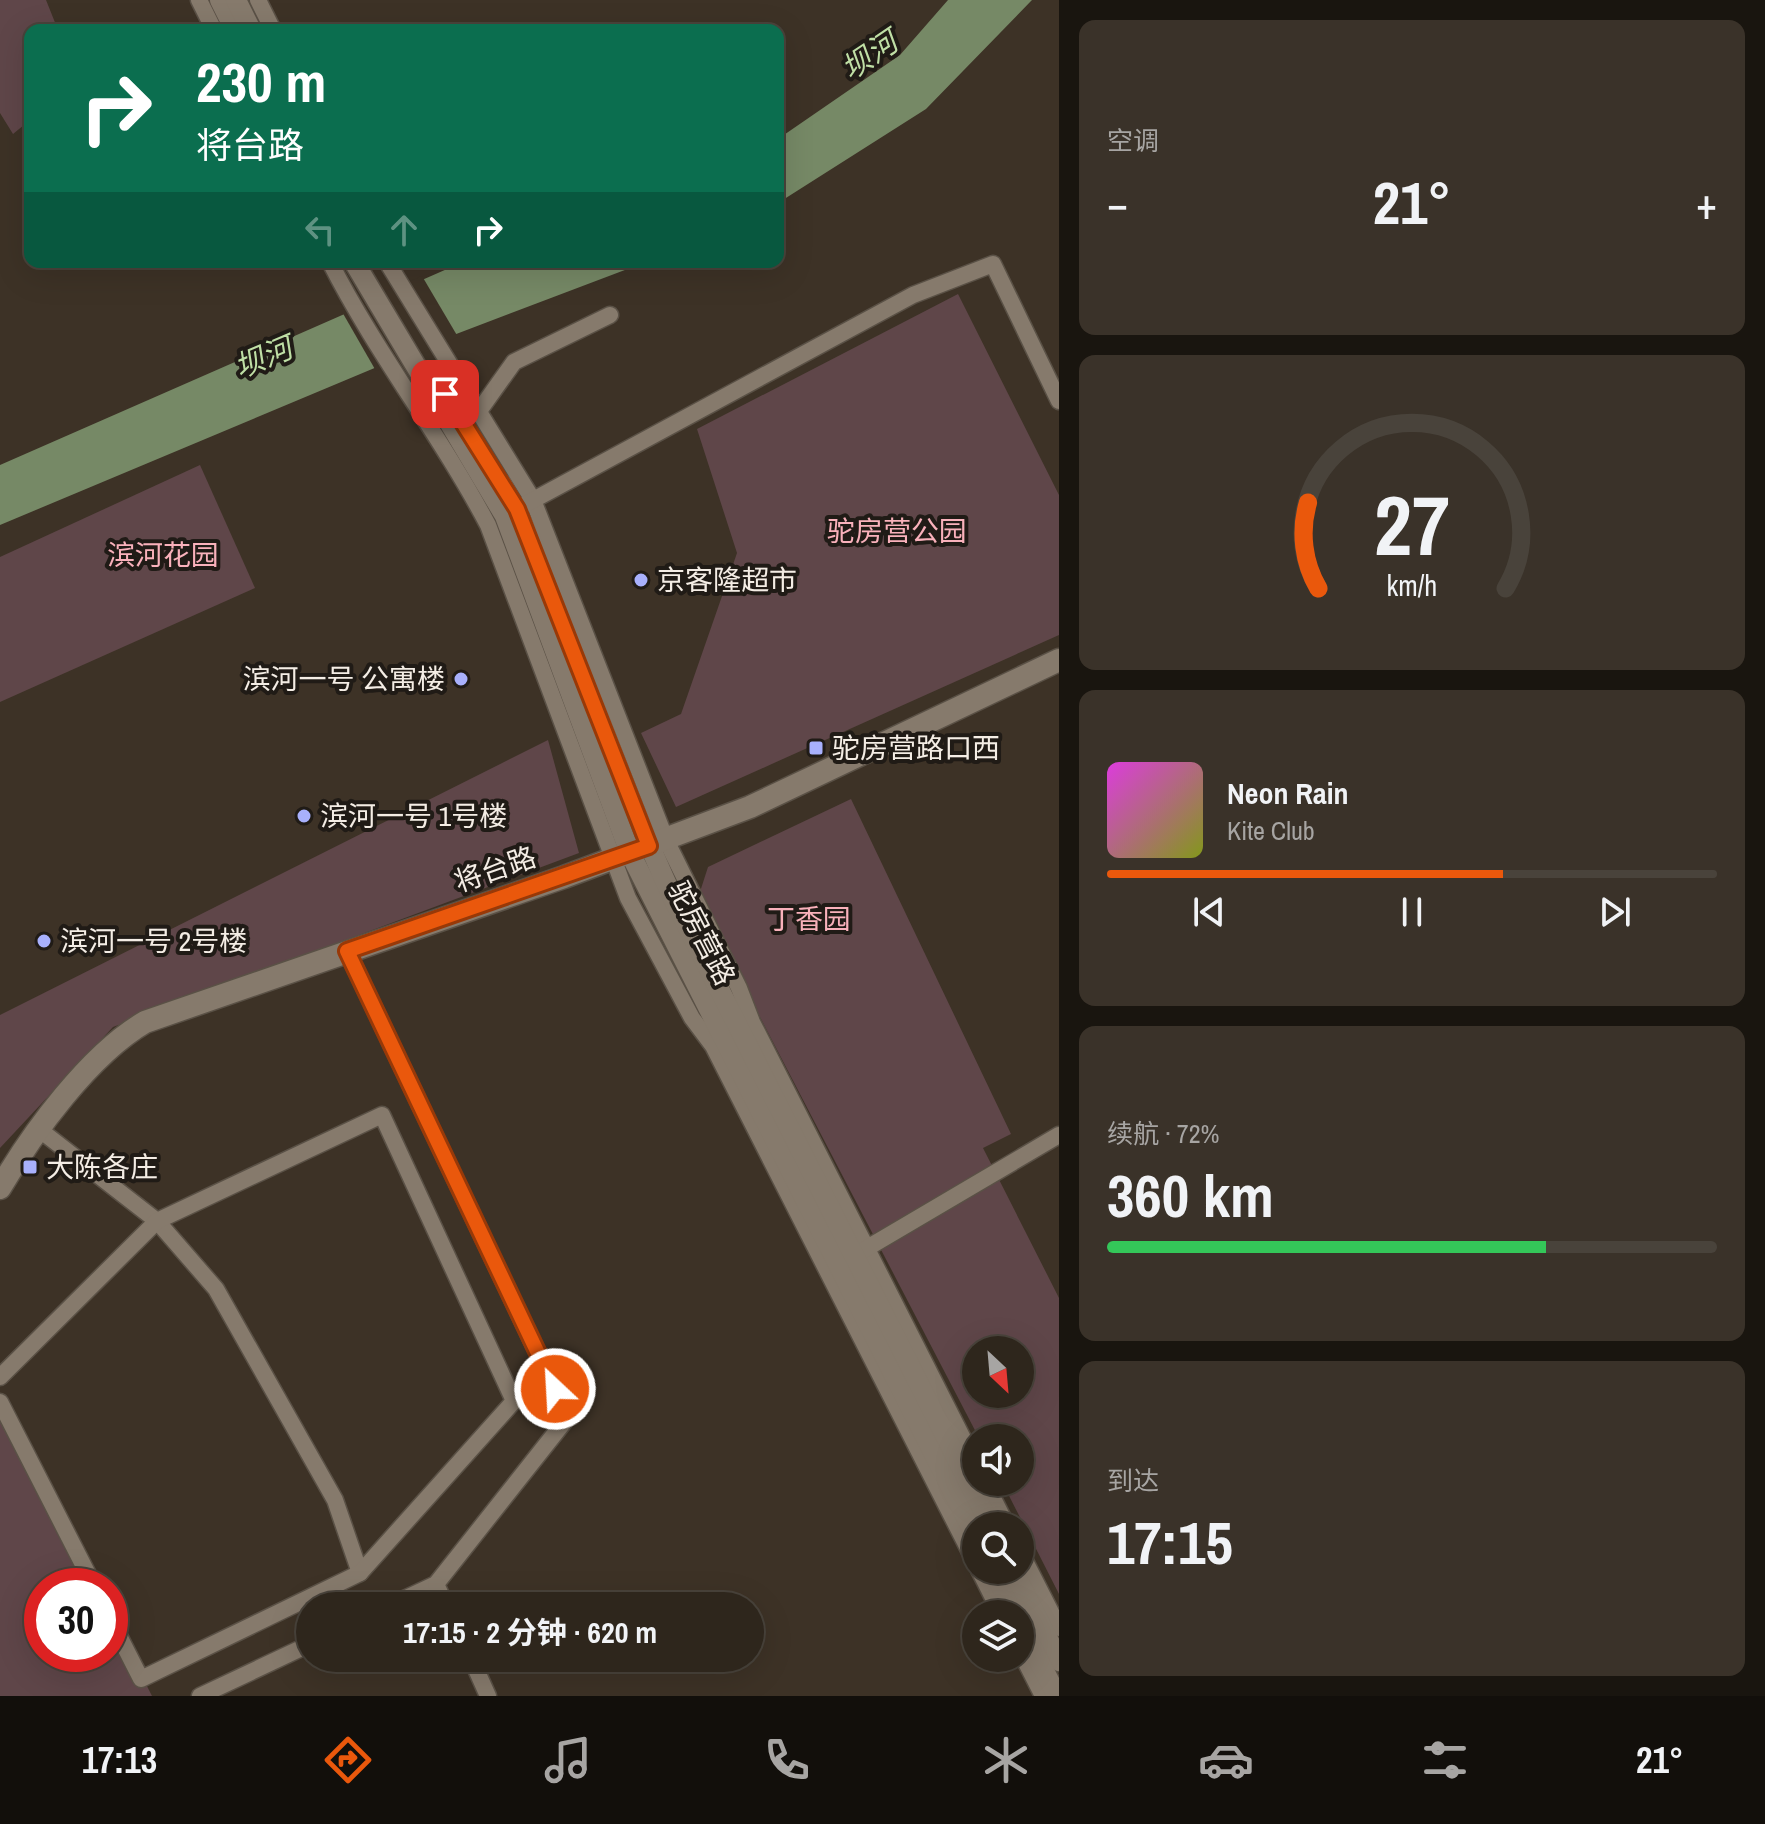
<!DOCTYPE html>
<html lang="zh">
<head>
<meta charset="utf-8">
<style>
	:root { --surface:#2e261c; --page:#3a3229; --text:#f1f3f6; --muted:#a7a5a3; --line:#49433b; --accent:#ea580c }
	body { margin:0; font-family:"Archivo Narrow","Noto Sans SC",sans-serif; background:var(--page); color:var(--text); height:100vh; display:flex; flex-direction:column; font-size:30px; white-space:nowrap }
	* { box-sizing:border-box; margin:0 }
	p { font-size:26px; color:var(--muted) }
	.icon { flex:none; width:44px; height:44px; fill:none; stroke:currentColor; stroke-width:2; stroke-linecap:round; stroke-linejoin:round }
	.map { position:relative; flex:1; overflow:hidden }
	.drawer { display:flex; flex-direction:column; gap:20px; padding:20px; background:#19150f; width:706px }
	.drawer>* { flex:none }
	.guide { position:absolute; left:24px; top:24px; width:760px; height:244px; border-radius:16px; box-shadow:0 8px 32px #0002,0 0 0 2px var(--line); background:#0b6e4f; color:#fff; overflow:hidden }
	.needle { width:52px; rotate:154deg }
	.tools { position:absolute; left:962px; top:1336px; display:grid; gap:16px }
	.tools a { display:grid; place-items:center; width:72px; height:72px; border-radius:50%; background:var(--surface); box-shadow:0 8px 32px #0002,0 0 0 2px var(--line); font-size:40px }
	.speed { position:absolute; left:24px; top:1568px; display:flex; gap:16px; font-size:40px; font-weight:700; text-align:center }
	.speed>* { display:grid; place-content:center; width:104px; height:104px; border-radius:50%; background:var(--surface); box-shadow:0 8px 32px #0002,0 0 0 2px var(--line); line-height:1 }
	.speed .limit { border:12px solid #d22; background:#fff; color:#111 }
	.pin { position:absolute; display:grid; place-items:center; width:68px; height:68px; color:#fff; margin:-34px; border-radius:16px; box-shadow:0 4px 12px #0006 }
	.me { position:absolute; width:88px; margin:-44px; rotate:335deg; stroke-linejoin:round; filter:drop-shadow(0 0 6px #0008) }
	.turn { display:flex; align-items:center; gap:28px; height:168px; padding:0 40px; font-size:36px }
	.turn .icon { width:104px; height:104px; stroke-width:2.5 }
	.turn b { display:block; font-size:56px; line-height:68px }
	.lanes { display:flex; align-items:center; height:76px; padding:0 40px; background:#0003; justify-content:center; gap:40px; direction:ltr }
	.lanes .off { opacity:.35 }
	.big { font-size:60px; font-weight:700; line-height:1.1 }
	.drawer .tile { flex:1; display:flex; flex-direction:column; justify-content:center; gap:12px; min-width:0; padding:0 28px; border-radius:16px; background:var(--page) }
	.drawer .dial { align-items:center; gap:0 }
	.dial svg { height:208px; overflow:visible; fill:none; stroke:var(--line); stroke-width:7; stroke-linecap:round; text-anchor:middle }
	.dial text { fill:var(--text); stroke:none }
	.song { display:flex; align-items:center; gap:24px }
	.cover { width:96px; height:96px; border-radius:12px; background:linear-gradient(135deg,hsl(300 70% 55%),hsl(70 70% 35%)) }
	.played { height:8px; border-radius:4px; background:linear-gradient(90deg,var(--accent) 65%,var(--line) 65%) }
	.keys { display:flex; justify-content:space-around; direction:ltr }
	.heat { display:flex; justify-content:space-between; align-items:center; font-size:44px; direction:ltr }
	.charge { height:12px; border-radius:6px; background:linear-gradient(90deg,#34c759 72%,var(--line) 0) }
	.trip { position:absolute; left:296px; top:1592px; width:468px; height:80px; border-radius:40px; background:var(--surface); box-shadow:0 8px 32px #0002,0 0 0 2px var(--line); font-weight:700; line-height:80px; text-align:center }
	.menu { display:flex; height:128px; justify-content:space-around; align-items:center; background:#120f0b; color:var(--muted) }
	.menu .icon { width:56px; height:56px }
	.menu .on { color:var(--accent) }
	.menu b { font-size:36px; color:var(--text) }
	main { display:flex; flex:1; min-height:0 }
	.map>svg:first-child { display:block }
	.green { fill:#5f4649; fill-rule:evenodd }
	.water { fill:#768966 }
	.pier { fill:#3d3226 }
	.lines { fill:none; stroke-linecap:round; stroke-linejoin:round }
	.minor-casing { stroke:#5a5146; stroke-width:19 }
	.tertiary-casing { stroke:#5a5146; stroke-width:23 }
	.secondary-casing { stroke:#5a5146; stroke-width:25 }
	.minor { stroke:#867a6c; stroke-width:16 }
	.tertiary { stroke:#867a6c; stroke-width:20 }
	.secondary { stroke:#867a6c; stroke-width:22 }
	.route-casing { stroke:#983908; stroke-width:20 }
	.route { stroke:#ea580c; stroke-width:14 }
	.poi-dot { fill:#a8b0fc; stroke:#201b16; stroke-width:3 }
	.labels { text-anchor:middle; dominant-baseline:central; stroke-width:8; stroke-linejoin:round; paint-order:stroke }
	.park-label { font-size:28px; fill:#f9b1bb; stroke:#201b16 }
	.poi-label { font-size:28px; fill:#f4ede5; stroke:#201b16; text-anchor:start }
	.street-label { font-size:28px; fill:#f4ede5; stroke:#201b16 }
	.water-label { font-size:30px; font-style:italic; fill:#bfdfa5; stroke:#201b16 }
</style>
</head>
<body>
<main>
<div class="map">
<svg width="1059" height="1696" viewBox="0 0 1059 1696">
	<rect width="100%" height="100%" fill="#3d3226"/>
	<!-- green -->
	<g class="green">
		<polygon points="0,0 46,0 58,30 30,30 30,120 13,134 0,113"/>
		<polygon points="958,294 1059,495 1059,635 676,807 641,733 681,714 737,553 697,429"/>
		<polygon points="200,465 255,588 0,702 0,557"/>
		<polygon points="548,740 579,853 113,1027 0,1148 0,1015"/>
		<path d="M 851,799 L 1011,1134 L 983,1148 L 1059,1298 L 1059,1594 L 1002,1482 L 1020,1482 L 1020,1438 L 979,1438 L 698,898 L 708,867 ZM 976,1350 L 1020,1350 L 1020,1394 L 976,1394 Z"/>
		<polygon points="0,1394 96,1586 42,1586 42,1654 110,1654 110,1613 152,1696 0,1696"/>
	</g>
	<!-- water -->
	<g class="water">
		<polygon points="948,0 1032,0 926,109 778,203 778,139 900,55"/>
		<polygon points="463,262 646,262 451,336 0,525 0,465"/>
	</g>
	<!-- pier -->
	<polygon class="pier" points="422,276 458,337 376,371 341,310"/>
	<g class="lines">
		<!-- minor casing -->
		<g class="minor-casing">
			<g id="minor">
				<polyline points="199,0 214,30"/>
				<polyline points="258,0 273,30"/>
				<path d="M 330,262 C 376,353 440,434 488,525 L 628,898 L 692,1018 L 713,1046 L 976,1564"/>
				<polyline points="387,262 533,500 666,840 739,988 752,1022 976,1464"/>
				<polyline points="479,411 514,362 610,315"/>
				<polyline points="524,505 913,295 993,264 1059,401"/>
				<polyline points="347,951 568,1417 436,1584 389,1606"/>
				<polyline points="40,1130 157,1221 216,1289 335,1500 360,1573"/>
				<polyline points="857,1254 1059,1135"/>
				<polyline points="0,1377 157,1221 382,1115 514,1401 360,1573 141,1679 110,1618"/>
				<polyline points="0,1402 94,1586"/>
				<polyline points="985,1482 1007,1526"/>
				<polyline points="1020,1551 1059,1628"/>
				<polyline points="979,1570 1001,1614"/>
				<polyline points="436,1584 446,1606"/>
				<polyline points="1020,1651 1043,1696"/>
				<polyline points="471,1658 488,1696"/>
				<polyline points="200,1696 310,1644"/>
			</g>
		</g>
		<!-- tertiary casing -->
		<g class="tertiary-casing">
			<g id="tertiary">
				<polyline points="220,0 235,30"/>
				<polyline points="236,0 251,30"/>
				<polyline points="354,262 505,516 630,853 976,1537"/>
				<path d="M 501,483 C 530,530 548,583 568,635 C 602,723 633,812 673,898 L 991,1526"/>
				<polyline points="993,1570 1015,1614"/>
				<polyline points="1013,1570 1059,1661"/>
				<polyline points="1020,1624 1057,1696"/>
			</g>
		</g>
		<!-- secondary casing -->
		<g class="secondary-casing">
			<path id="secondary" d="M 0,1188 C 33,1132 89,1055 145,1022 L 564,877 L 750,807 L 1059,660"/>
		</g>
		<!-- minor -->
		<use href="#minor" class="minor"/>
		<!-- tertiary -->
		<use href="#tertiary" class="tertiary"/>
		<!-- secondary -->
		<use href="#secondary" class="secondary"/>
	</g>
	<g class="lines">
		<!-- route casing -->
		<g class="route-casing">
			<polyline id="route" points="445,394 517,509 649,846 347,951 555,1389"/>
		</g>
		<!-- route -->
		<use href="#route" class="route"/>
	</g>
	<!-- markers -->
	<g class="poi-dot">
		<circle cx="641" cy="580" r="8"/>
		<circle cx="461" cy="679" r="8"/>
		<rect x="808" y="740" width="16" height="16" rx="4"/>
		<circle cx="304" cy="816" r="8"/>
		<circle cx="44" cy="941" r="8"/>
		<rect x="22" y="1159" width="16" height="16" rx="4"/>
	</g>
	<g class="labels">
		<!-- park labels -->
		<g class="park-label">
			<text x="897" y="531">驼房营公园</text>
			<text x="163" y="555">滨河花园</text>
			<text x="809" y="919">丁香园</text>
		</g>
		<!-- poi labels -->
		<g class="poi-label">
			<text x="657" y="580">京客隆超市</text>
			<text x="445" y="679" text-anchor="end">滨河一号 公寓楼</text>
			<text x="832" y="748">驼房营路口西</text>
			<text x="320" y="816">滨河一号 1号楼</text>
			<text x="60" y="941">滨河一号 2号楼</text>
			<text x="46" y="1167">大陈各庄</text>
		</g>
		<!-- street labels -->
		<g class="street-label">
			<text transform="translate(495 869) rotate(-19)">将台路</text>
			<text transform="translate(702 933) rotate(63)">驼房营路</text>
		</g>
		<!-- water labels -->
		<g class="water-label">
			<text transform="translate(869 55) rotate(-34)">坝河</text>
			<text transform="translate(263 357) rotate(-23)">坝河</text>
		</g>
	</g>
</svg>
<div class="tools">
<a><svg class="needle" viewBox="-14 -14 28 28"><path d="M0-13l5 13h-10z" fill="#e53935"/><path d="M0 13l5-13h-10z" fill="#a7a5a3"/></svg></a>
<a><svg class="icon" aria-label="sound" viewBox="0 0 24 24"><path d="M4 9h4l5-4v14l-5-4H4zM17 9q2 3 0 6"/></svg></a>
<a><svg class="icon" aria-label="search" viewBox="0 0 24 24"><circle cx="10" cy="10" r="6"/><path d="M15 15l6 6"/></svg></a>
<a><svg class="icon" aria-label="layers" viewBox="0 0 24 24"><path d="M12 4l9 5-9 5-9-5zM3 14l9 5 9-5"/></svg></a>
</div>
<div class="speed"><div class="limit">30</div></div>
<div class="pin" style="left:445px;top:394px;background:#d93025"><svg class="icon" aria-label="arrive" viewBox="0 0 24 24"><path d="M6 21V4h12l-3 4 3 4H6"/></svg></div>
<svg class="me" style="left:555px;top:1389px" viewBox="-20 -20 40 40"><circle r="17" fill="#ea580c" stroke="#fff" stroke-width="3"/><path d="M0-11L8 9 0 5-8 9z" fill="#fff"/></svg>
<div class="trip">17:15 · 2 分钟 · 620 m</div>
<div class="guide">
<div class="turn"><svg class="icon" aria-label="right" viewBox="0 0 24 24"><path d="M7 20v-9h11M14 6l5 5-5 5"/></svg><div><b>230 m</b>将台路</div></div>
<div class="lanes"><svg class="icon off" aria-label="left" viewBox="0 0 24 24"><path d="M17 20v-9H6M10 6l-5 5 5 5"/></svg><svg class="icon off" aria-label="ahead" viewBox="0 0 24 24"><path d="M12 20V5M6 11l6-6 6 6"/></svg><svg class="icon" aria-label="right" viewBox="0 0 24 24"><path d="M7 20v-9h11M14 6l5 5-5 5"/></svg></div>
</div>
</div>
<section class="drawer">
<div class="tile"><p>空调</p>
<div class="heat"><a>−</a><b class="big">21°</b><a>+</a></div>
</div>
<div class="tile dial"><svg viewBox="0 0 100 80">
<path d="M14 69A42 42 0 1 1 86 69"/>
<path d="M14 69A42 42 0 0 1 10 36" stroke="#ea580c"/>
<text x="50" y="56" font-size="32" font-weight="700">27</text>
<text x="50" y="72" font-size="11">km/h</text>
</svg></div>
<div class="tile">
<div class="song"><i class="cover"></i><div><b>Neon Rain</b><p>Kite Club</p></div></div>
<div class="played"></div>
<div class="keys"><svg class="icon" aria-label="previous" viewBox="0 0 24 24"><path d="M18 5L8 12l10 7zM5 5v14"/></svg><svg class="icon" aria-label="pause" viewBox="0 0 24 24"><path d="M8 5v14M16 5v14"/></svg><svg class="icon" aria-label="next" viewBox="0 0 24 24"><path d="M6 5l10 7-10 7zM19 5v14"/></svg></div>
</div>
<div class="tile"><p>续航 · 72%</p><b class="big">360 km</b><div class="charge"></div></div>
<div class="tile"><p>到达</p><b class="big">17:15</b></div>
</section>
</main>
<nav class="menu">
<b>17:13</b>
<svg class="icon on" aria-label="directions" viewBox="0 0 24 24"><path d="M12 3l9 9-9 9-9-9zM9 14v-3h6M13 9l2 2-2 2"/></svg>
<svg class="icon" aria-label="music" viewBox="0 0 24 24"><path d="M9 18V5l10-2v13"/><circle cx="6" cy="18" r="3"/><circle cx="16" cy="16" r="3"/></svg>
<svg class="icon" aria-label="phone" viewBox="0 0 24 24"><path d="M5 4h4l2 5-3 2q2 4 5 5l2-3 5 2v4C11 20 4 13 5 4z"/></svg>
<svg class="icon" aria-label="climate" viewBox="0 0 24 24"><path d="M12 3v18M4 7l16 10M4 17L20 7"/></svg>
<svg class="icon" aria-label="car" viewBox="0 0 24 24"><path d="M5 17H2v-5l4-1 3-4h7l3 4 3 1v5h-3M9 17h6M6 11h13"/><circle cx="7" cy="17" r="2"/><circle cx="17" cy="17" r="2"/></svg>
<svg class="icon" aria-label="filters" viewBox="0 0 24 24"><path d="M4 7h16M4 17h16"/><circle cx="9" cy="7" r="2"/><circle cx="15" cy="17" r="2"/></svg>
<b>21°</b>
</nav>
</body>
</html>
